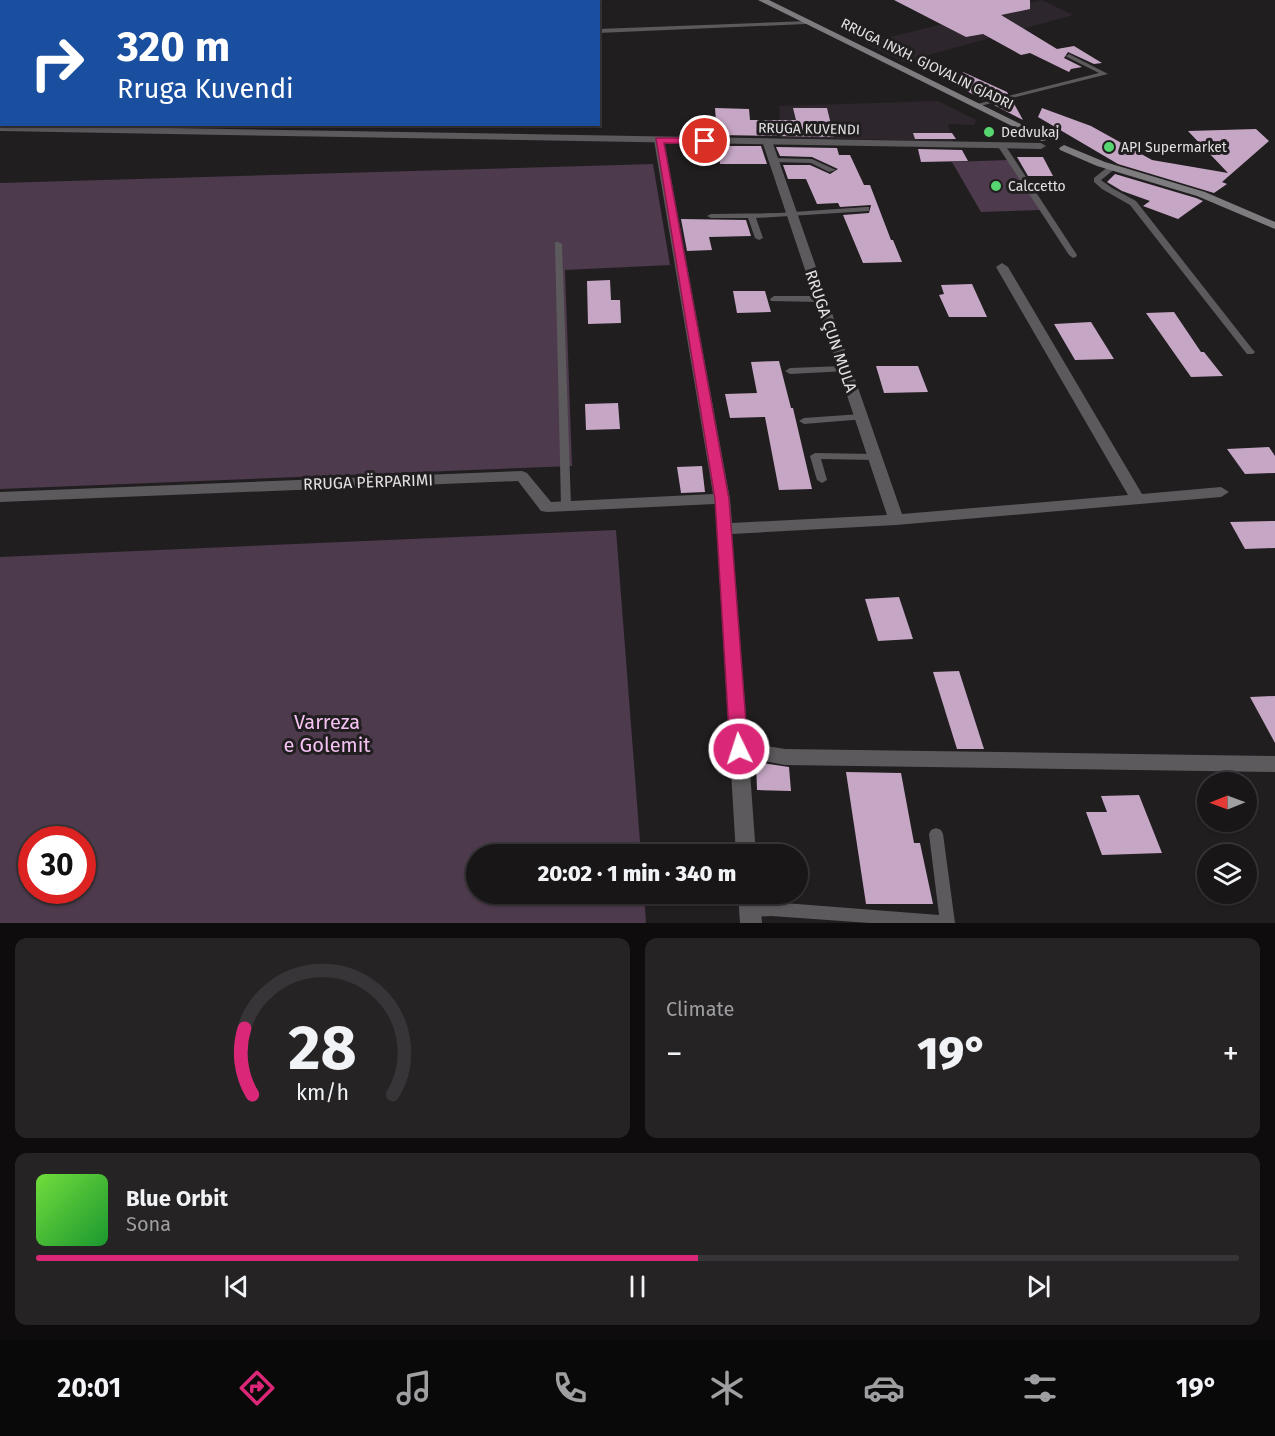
<!DOCTYPE html>
<html lang="en">
<head>
<meta charset="utf-8">
<style>
	:root { --surface:#191618; --page:#262325; --text:#f1f3f6; --muted:#9f9fa2; --line:#373537; --accent:#db2777 }
	body { margin:0; font-family:"Fira Sans",sans-serif; background:var(--page); color:var(--text); height:100vh; display:flex; flex-direction:column; font-size:22px; white-space:nowrap }
	* { box-sizing:border-box; margin:0 }
	p { font-size:20px; color:var(--muted) }
	.icon { flex:none; width:33px; height:33px; fill:none; stroke:currentColor; stroke-width:2; stroke-linecap:round; stroke-linejoin:round }
	.map { position:relative; height:923px; overflow:hidden }
	.details { display:flex; flex-direction:column; gap:15px; padding:15px; background:#0e0c0d; flex:1 }
	.details>* { flex:none }
	.banner { position:absolute; left:0px; top:0px; width:600px; height:126px; box-shadow:0 2px 4px #0004,0 0 0 2px var(--line); background:#1a4fa0; color:#fff; overflow:hidden }
	.needle { width:39px; rotate:269deg }
	.fabs { position:absolute; left:1197px; top:772px; display:grid; gap:12px }
	.fabs a { display:grid; place-items:center; width:60px; height:60px; border-radius:50%; background:var(--surface); box-shadow:0 2px 4px #0004,0 0 0 2px var(--line); font-size:30px }
	.speed { position:absolute; left:18px; top:826px; display:flex; gap:12px; font-size:30px; font-weight:700; text-align:center }
	.speed>* { display:grid; place-content:center; width:78px; height:78px; border-radius:50%; background:var(--surface); box-shadow:0 2px 4px #0004,0 0 0 2px var(--line); line-height:1 }
	.speed .limit { border:9px solid #d22; background:#fff; color:#111 }
	.pin { position:absolute; display:grid; place-items:center; width:51px; height:51px; color:#fff; margin:-26px; border:3px solid #fff; border-radius:50%; box-shadow:0 2px 6px #0007 }
	.me { position:absolute; width:66px; margin:-33px; rotate:356deg; stroke-linejoin:round; filter:drop-shadow(0 0 4px #0008) }
	.turn { display:flex; align-items:center; gap:21px; height:126px; padding:0 18px; font-size:27px }
	.turn .icon { width:78px; height:78px; stroke-width:2.5 }
	.turn b { display:block; font-size:42px; line-height:51px }
	.big { font-size:45px; font-weight:800; line-height:1.1 }
	.details .card { flex:1; display:flex; flex-direction:column; justify-content:center; gap:9px; min-width:0; padding:0 21px; border-radius:12px; background:var(--page) }
	.details .dial { align-items:center; gap:0 }
	.dial svg { height:156px; overflow:visible; fill:none; stroke:var(--line); stroke-width:7; stroke-linecap:round; text-anchor:middle }
	.dial text { fill:var(--text); stroke:none }
	.song { display:flex; align-items:center; gap:18px }
	.cover { width:72px; height:72px; border-radius:9px; background:linear-gradient(135deg,hsl(100 70% 55%),hsl(130 70% 35%)) }
	.played { height:6px; border-radius:3px; background:linear-gradient(90deg,var(--accent) 55%,var(--line) 55%) }
	.keys { display:flex; justify-content:space-around; direction:ltr }
	.heat { display:flex; justify-content:space-between; align-items:center; font-size:33px; direction:ltr }
	.details .tiles { flex:1; display:grid; gap:15px; grid-template-columns:1fr 1fr }
	.card:last-child { grid-column:span 2 }
	.trip { position:absolute; left:466px; top:844px; width:342px; height:60px; border-radius:30px; background:var(--surface); box-shadow:0 2px 4px #0004,0 0 0 2px var(--line); font-weight:800; line-height:60px; text-align:center }
	.dock { display:flex; height:96px; justify-content:space-around; align-items:center; background:#0a090a; color:var(--muted) }
	.dock .icon { width:42px; height:42px }
	.dock .on { color:var(--accent) }
	.dock b { font-size:27px; color:var(--text) }
	.map>svg:first-child { display:block }
	.built { fill:#2d262c }
	.green { fill:#4d3a4c; fill-rule:evenodd }
	.building { fill:#c6a6c5 }
	.lines { fill:none; stroke-linecap:round; stroke-linejoin:round }
	.service { fill:#5c5a5c; fill-rule:evenodd }
	.minor { fill:#5c5a5c; fill-rule:evenodd }
	.tertiary { fill:#5c5a5c; fill-rule:evenodd }
	.secondary { fill:#7e7c7e; fill-rule:evenodd }
	.route { fill:#db2777; stroke:#8e194d; stroke-width:1.5 }
	.poi-dot { fill:#57d570; stroke:#211e20; stroke-width:2 }
	.labels { text-anchor:middle; dominant-baseline:central; stroke-width:6; stroke-linejoin:round; paint-order:stroke }
	.far-street-label { font-size:14px; fill:#e3e1e3; stroke:#211e20 }
	.far-poi-label { font-size:14px; fill:#e3e1e3; stroke:#211e20; text-anchor:start }
	.street-label { font-size:16px; fill:#e3e1e3; stroke:#211e20 }
	.near-park-label { font-size:20px; fill:#f4c1f2; stroke:#211e20 }
</style>
</head>
<body>
<div class="map">
<svg width="1275" height="923" viewBox="0 0 1275 923">
	<rect width="100%" height="100%" fill="#211e20"/>
	<!-- built -->
	<g class="built">
		<polygon points="1042,0 1073,15 903,62 865,43"/>
		<polygon points="938,101 976,120 974,125 948,124 952,141 781,138 779,106"/>
	</g>
	<!-- green -->
	<g class="green">
		<polygon points="1008,160 1041,210 981,212 952,162"/>
		<polygon points="653,164 670,265 565,270 572,466 0,489 0,183"/>
		<path d="M 616,530 L 641,855 L 477,855 L 477,894 L 644,894 L 646,923 L 0,923 L 0,557 ZM 32,840 L 82,840 L 82,891 L 32,891 Z"/>
	</g>
	<!-- building -->
	<g class="building">
		<polygon points="894,0 1030,0 1030,9 1001,15 1057,49 1074,46 1102,63 1094,64 1068,52 1064,58 1082,67 1071,69 1069,72 1030,53 1021,55 983,34 966,37"/>
		<polygon points="963,72 1007,92 1008,94 984,100 957,86"/>
		<polygon points="1012,100 1023,120 994,105"/>
		<polygon points="715,108 749,109 750,120 796,120 793,108 827,108 834,137 717,135"/>
		<polygon points="1042,108 1091,126 1152,160 1228,173 1188,131 1256,129 1269,141 1222,182 1227,184 1214,193 1118,164 1038,117"/>
		<polygon points="913,133 952,133 956,139 915,139"/>
		<polygon points="718,146 761,146 767,164 720,164"/>
		<polygon points="776,147 837,148 839,155 850,155 864,185 870,185 891,240 893,240 902,262 863,263 843,215 869,213 871,205 840,207 838,203 817,204 806,179 788,179 783,165 810,165 830,174 838,169 812,157 780,156"/>
		<polygon points="918,149 962,150 968,161 921,162"/>
		<polygon points="1017,157 1043,157 1053,176 1028,176"/>
		<polygon points="1115,174 1196,198 1203,201 1178,219 1143,206 1150,201 1122,191 1107,182"/>
		<polygon points="681,219 746,220 751,236 709,237 712,250 687,251"/>
		<polygon points="610,280 611,300 620,300 621,323 588,324 587,281"/>
		<polygon points="972,284 987,317 949,317 939,295 944,294 941,285"/>
		<polygon points="733,291 765,291 771,312 737,313"/>
		<polygon points="1174,312 1201,352 1204,352 1223,376 1191,377 1146,313"/>
		<polygon points="1091,322 1114,359 1075,360 1054,324"/>
		<polygon points="779,361 791,408 793,408 812,489 779,490 765,417 730,418 725,394 757,393 751,362"/>
		<polygon points="876,366 918,366 928,392 884,393"/>
		<polygon points="618,403 620,429 586,430 585,404"/>
		<polygon points="1269,447 1275,456 1275,473 1245,474 1227,449"/>
		<polygon points="702,466 705,492 681,493 677,467"/>
		<polygon points="1275,521 1275,548 1245,549 1230,522"/>
		<polygon points="899,597 913,639 878,641 865,599"/>
		<polygon points="959,671 984,749 957,749 933,672"/>
		<polygon points="1275,696 1275,743 1250,697"/>
		<polygon points="756,762 789,767 791,791 757,790"/>
		<polygon points="846,772 901,773 914,843 920,843 933,904 866,904"/>
		<polygon points="1139,795 1162,853 1102,855 1086,812 1107,812 1101,796"/>
	</g>
	<g class="lines">
		<!-- service -->
		<g class="service">
			<polygon points="808,21 809,22 806,24 598,33 598,29"/>
			<polygon points="1069,54 1108,74 976,107 973,105 1099,73 1067,57 1066,56"/>
			<polygon points="702,139 709,141 706,165 702,167 698,165"/>
			<polygon points="998,143 1005,145 1077,255 1076,257 1073,258 1069,255 997,145"/>
			<polygon points="770,158 812,159 836,170 829,172 811,163 773,162 770,162"/>
			<polygon points="1109,166 1116,168 1101,180 1112,188 1136,201 1253,350 1255,352 1253,354 1247,354 1130,205 1102,189 1094,182 1094,178"/>
			<polygon points="866,207 869,207 869,211 756,218 763,238 759,240 755,238 748,218 711,218 707,216 711,214 779,213"/>
			<polygon points="555,242 558,242 562,244 571,506 566,510 561,506"/>
			<polygon points="774,296 821,296 825,299 821,302 771,301 770,299"/>
			<polygon points="844,366 849,369 847,371 790,374 785,371 790,368"/>
			<polygon points="861,414 866,417 865,419 804,424 799,421 804,418"/>
			<polygon points="815,453 874,454 879,457 874,460 821,459 827,480 822,483 817,480 810,456"/>
			<polygon points="936,828 941,830 943,834 955,923 870,923 771,916 750,917 745,915 742,910 745,905 750,903 771,902 939,915 929,834 931,830"/>
		</g>
		<!-- minor -->
		<g class="minor">
			<rect x="96" y="0" width="8" height="2"/>
			<polygon points="659,137 664,140 730,499 732,523 887,515 762,141 767,138 772,141 902,514 1128,495 996,267 1002,263 1008,267 1142,494 1221,487 1229,492 1221,497 896,525 732,534 748,743 785,749 1275,756 1275,772 785,765 749,758 756,855 736,855 715,504 547,512 541,511 518,481 0,502 0,492 522,471 527,473 551,502 713,494 654,140"/>
			<polygon points="738,894 760,894 762,923 740,923"/>
		</g>
		<!-- tertiary -->
		<polygon class="tertiary" points="0,125 1041,143 1046,146 1041,149 0,131"/>
		<!-- secondary -->
		<g class="secondary">
			<polygon points="758,0 769,0 1051,139 1042,141"/>
			<polygon points="1064,145 1105,162 1205,192 1275,222 1275,229 1197,196 1097,166 1060,150 1059,148"/>
		</g>
	</g>
	<!-- route -->
	<polygon class="route" points="656,138 705,138 709,141 705,144 664,143 729,499 748,749 745,754 739,756 733,754 730,749 715,499"/>
	<!-- markers -->
	<g class="poi-dot">
		<circle cx="989" cy="132" r="6"/>
		<circle cx="1109" cy="147" r="6"/>
		<circle cx="996" cy="186" r="6"/>
	</g>
	<g class="labels">
		<!-- far-street labels -->
		<g class="far-street-label">
			<text transform="translate(927 64) rotate(26)">RRUGA INXH. GJOVALIN GJADRI</text>
			<text transform="translate(809 129) rotate(1)">RRUGA KUVENDI</text>
		</g>
		<!-- far-poi labels -->
		<g class="far-poi-label">
			<text x="1001" y="132">Dedvukaj</text>
			<text x="1121" y="147">API Supermarket</text>
			<text x="1008" y="186">Calccetto</text>
		</g>
		<!-- street labels -->
		<g class="street-label">
			<text transform="translate(831 331) rotate(71)">RRUGA ÇUN MULA</text>
			<text transform="translate(368 482) rotate(-2)">RRUGA PËRPARIMI</text>
		</g>
		<!-- near-park labels -->
		<g class="near-park-label">
			<text x="327" y="722">Varreza<tspan x="327" dy="23">e Golemit</tspan></text>
		</g>
	</g>
</svg>
<div class="fabs">
<a><svg class="needle" viewBox="-14 -14 28 28"><path d="M0-13l5 13h-10z" fill="#e53935"/><path d="M0 13l5-13h-10z" fill="#9f9fa2"/></svg></a>
<a><svg class="icon" aria-label="layers" viewBox="0 0 24 24"><path d="M12 4l9 5-9 5-9-5zM3 14l9 5 9-5"/></svg></a>
</div>
<div class="speed"><div class="limit">30</div></div>
<div class="pin" style="left:705px;top:141px;background:#d93025"><svg class="icon" aria-label="arrive" viewBox="0 0 24 24"><path d="M6 21V4h12l-3 4 3 4H6"/></svg></div>
<svg class="me" style="left:739px;top:749px" viewBox="-20 -20 40 40"><circle r="17" fill="#db2777" stroke="#fff" stroke-width="3"/><path d="M0-11L8 9 0 5-8 9z" fill="#fff"/></svg>
<div class="trip">20:02 · 1 min · 340 m</div>
<div class="banner">
<div class="turn"><svg class="icon" aria-label="right" viewBox="0 0 24 24"><path d="M7 20v-9h11M14 6l5 5-5 5"/></svg><div><b>320 m</b>Rruga Kuvendi</div></div>
</div>
</div>
<section class="details">
<div class="tiles">
<div class="card dial"><svg viewBox="0 0 100 80">
<path d="M14 69A42 42 0 1 1 86 69"/>
<path d="M14 69A42 42 0 0 1 10 35" stroke="#db2777"/>
<text x="50" y="56" font-size="32" font-weight="700">28</text>
<text x="50" y="72" font-size="11">km/h</text>
</svg></div>
<div class="card"><p>Climate</p>
<div class="heat"><a>−</a><b class="big">19°</b><a>+</a></div>
</div>
<div class="card">
<div class="song"><i class="cover"></i><div><b>Blue Orbit</b><p>Sona</p></div></div>
<div class="played"></div>
<div class="keys"><svg class="icon" aria-label="previous" viewBox="0 0 24 24"><path d="M18 5L8 12l10 7zM5 5v14"/></svg><svg class="icon" aria-label="pause" viewBox="0 0 24 24"><path d="M8 5v14M16 5v14"/></svg><svg class="icon" aria-label="next" viewBox="0 0 24 24"><path d="M6 5l10 7-10 7zM19 5v14"/></svg></div>
</div>
</div>
</section>
<nav class="dock">
<b>20:01</b>
<svg class="icon on" aria-label="directions" viewBox="0 0 24 24"><path d="M12 3l9 9-9 9-9-9zM9 14v-3h6M13 9l2 2-2 2"/></svg>
<svg class="icon" aria-label="music" viewBox="0 0 24 24"><path d="M9 18V5l10-2v13"/><circle cx="6" cy="18" r="3"/><circle cx="16" cy="16" r="3"/></svg>
<svg class="icon" aria-label="phone" viewBox="0 0 24 24"><path d="M5 4h4l2 5-3 2q2 4 5 5l2-3 5 2v4C11 20 4 13 5 4z"/></svg>
<svg class="icon" aria-label="climate" viewBox="0 0 24 24"><path d="M12 3v18M4 7l16 10M4 17L20 7"/></svg>
<svg class="icon" aria-label="car" viewBox="0 0 24 24"><path d="M5 17H2v-5l4-1 3-4h7l3 4 3 1v5h-3M9 17h6M6 11h13"/><circle cx="7" cy="17" r="2"/><circle cx="17" cy="17" r="2"/></svg>
<svg class="icon" aria-label="filters" viewBox="0 0 24 24"><path d="M4 7h16M4 17h16"/><circle cx="9" cy="7" r="2"/><circle cx="15" cy="17" r="2"/></svg>
<b>19°</b>
</nav>
</body>
</html>
